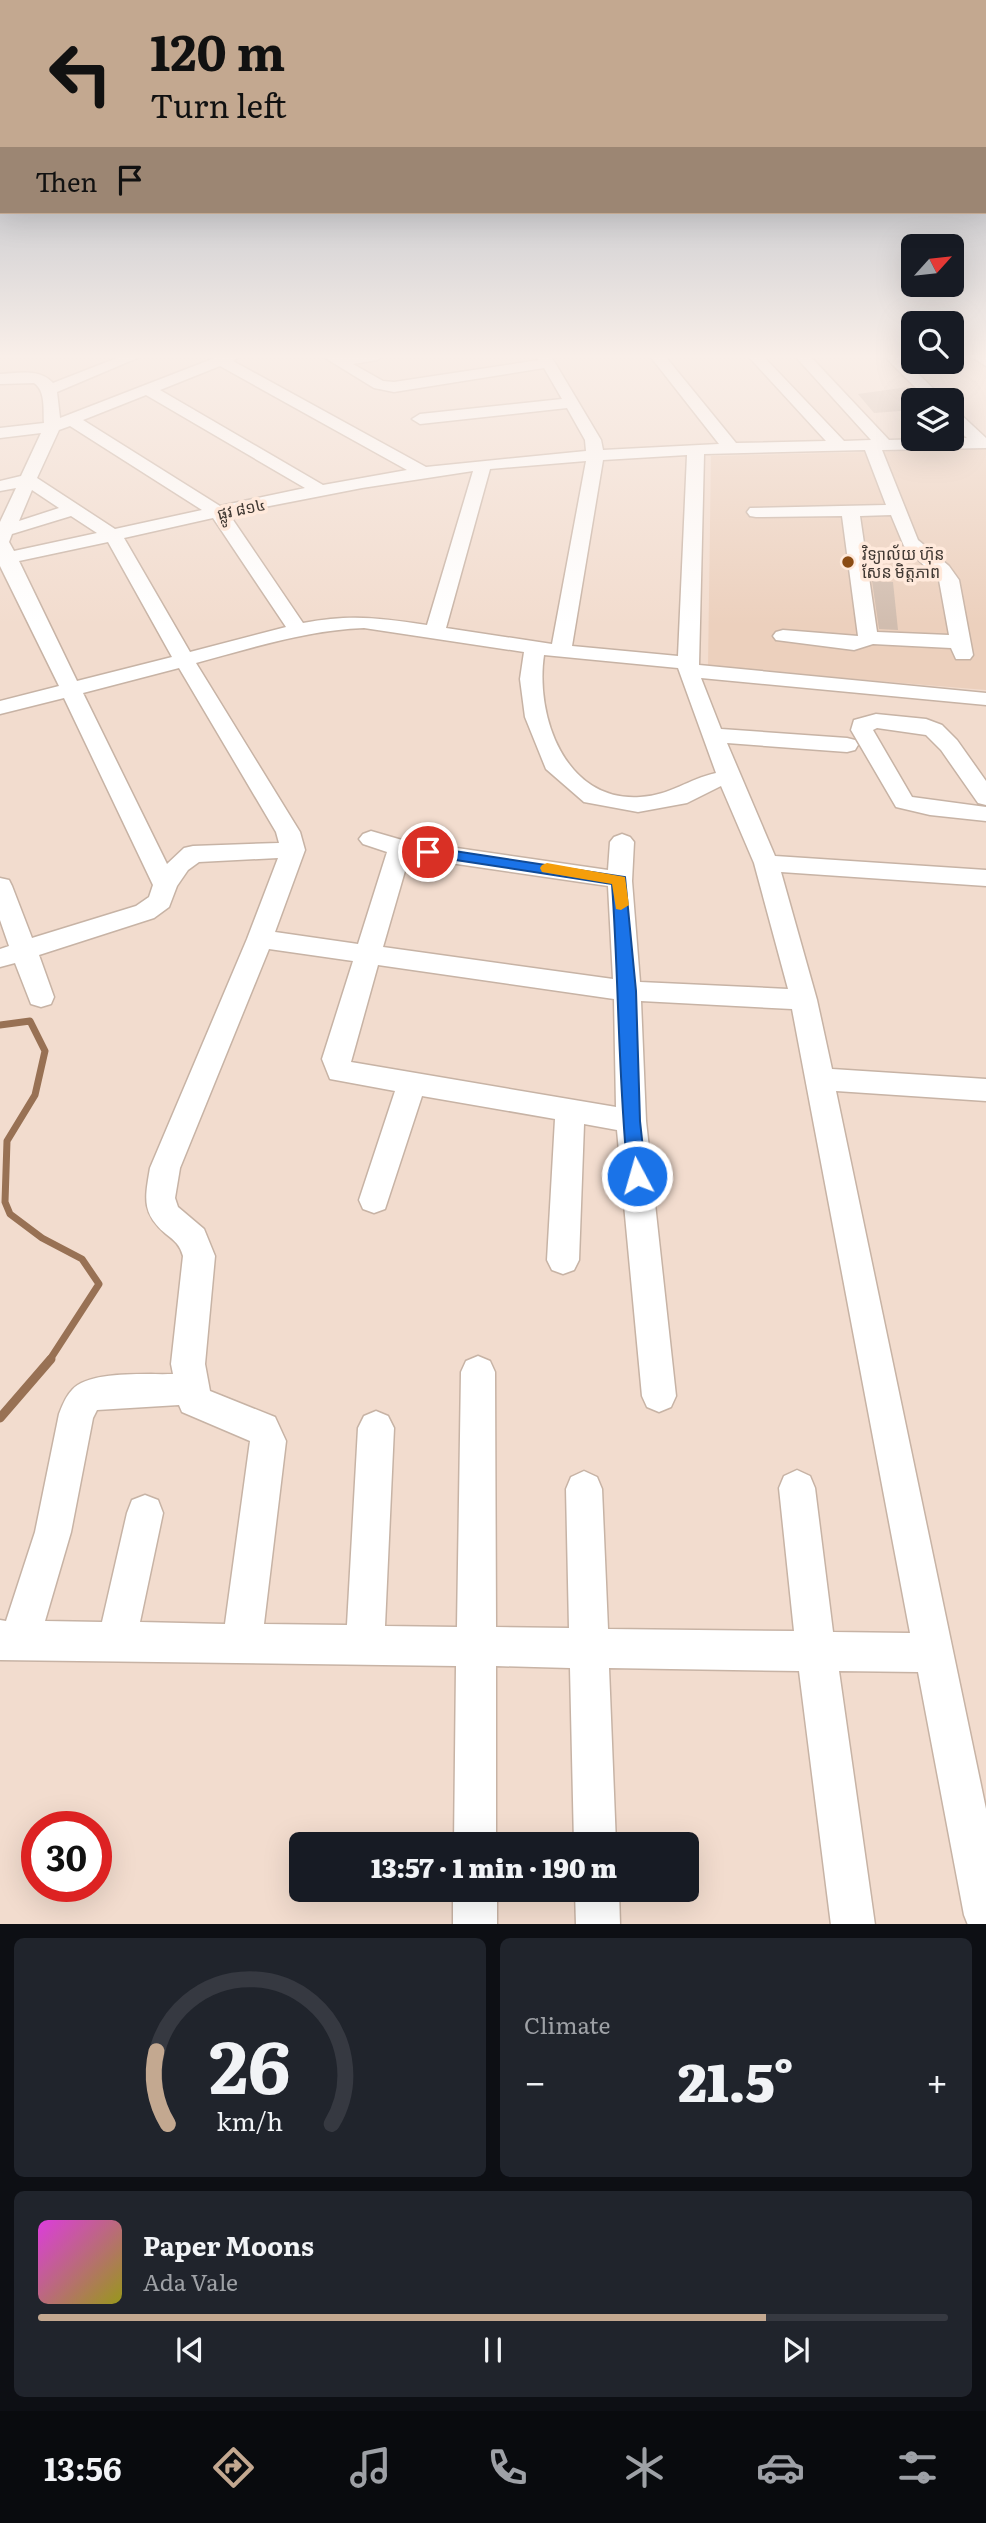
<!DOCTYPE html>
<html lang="en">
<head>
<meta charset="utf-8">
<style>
	:root { --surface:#171b24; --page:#20242c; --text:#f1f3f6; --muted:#9ea1a6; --line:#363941; --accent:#c3a890 }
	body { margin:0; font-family:Literata,"Noto Sans Khmer",serif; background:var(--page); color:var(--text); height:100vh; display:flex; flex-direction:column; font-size:26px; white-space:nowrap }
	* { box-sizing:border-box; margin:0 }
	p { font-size:23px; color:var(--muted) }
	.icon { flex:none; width:38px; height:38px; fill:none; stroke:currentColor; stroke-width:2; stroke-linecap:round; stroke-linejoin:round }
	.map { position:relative; height:1924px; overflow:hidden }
	.drawer { display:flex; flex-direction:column; gap:14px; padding:14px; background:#0d0f14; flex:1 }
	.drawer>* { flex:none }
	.guide { position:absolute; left:0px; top:0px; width:987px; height:214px; box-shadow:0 7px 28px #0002; background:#c3a890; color:#111; overflow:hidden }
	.needle { width:46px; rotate:63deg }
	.fabs { position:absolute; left:901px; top:234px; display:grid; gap:14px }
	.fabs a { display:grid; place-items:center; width:63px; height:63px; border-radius:10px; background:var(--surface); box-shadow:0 7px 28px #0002; font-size:35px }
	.speed { position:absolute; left:21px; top:1811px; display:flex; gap:14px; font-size:35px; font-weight:700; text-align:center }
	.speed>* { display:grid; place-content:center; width:91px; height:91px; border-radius:50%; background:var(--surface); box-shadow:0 7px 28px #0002; line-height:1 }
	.speed .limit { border:10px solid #d22; background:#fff; color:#111 }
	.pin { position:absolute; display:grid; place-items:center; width:60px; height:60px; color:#fff; margin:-30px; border:4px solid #fff; border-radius:50%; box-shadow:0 2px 7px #0007 }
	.me { position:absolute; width:77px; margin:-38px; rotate:354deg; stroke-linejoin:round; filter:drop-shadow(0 0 5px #0008) }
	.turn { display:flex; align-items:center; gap:24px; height:147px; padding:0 35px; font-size:32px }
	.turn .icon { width:91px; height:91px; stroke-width:2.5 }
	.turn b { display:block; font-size:49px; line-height:60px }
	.then { display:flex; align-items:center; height:66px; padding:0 35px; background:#0003; gap:14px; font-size:26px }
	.big { font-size:52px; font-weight:800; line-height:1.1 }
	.drawer .card { flex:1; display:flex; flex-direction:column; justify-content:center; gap:10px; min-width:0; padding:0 24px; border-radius:10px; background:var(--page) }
	.drawer .dial { align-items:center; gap:0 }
	.dial svg { height:182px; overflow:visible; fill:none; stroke:var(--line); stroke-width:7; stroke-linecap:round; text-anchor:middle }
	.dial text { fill:var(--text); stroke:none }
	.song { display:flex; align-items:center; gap:21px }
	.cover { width:84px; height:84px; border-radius:10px; background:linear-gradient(135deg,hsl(300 70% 55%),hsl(60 70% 35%)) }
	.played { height:7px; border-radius:4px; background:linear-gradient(90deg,var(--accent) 80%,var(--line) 80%) }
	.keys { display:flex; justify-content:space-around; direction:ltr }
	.heat { display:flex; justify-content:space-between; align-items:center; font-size:38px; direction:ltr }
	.drawer .tiles { flex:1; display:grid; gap:14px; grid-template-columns:1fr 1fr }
	.card:last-child { grid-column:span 2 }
	.trip { position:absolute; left:289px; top:1832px; width:410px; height:70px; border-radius:10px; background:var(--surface); box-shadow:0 7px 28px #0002; font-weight:800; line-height:70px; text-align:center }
	.menu { display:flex; height:112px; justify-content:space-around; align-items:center; background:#090b0e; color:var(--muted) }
	.menu .icon { width:49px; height:49px }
	.menu .active { color:var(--accent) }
	.menu b { font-size:32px; color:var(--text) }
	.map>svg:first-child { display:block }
	.built { fill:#ecd0bd }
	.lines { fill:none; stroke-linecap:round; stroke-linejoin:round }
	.stream-far1 { stroke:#987154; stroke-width:7 }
	.stream { stroke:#987154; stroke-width:9 }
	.building { fill:#d1bdaf }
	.minor-casing { stroke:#c7b3a5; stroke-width:3 }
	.minor { fill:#fff; fill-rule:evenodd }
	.route { fill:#1a73e8; stroke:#114b97; stroke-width:2 }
	.slow { fill:#f59e0b }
	.poi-dot { fill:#8b4c14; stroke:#ffe9db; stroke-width:2.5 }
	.labels { text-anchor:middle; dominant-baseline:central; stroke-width:7; stroke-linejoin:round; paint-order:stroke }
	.far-street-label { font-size:16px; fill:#413933; stroke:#ffe9db }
	.far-poi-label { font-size:16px; fill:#413933; stroke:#ffe9db; text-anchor:start }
</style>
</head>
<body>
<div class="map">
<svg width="986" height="1925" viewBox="0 0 986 1925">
	<rect width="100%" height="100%" fill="#f2dcce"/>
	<!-- built -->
	<polygon class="built" points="986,449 986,690 708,667 711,456"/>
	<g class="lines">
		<!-- stream-far1 -->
		<polyline class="stream-far1" points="0,1025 30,1021 45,1051 35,1095 7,1141 5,1202 10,1214 42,1238 82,1259 99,1284 49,1361"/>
		<!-- stream -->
		<polyline class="stream" points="0,1418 51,1359"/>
	</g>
	<!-- building -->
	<g class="building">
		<polygon points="908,387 914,393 914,410 874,413 858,394"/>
		<polygon points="872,581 893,582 898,630 879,629"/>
	</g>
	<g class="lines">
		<!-- minor casing -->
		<g class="minor-casing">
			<g id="minor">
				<path d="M 122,356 L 142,356 L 57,392 L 60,418 L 220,356 L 240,356 L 233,361 L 426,467 L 586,451 L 585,440 L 567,408 L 420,424 L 412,419 L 420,414 L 562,399 L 544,368 L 394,392 L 374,388 L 322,356 L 384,356 L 377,360 L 353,364 L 383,381 L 394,382 L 539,360 L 537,356 L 551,356 L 601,440 L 603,450 L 719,444 L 650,356 L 665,356 L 736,443 L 826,441 L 748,356 L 763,356 L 844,441 L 871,440 L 795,356 L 810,356 L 889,440 L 967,438 L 952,424 L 952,410 L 958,412 L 986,438 L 986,448 L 882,450 L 918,540 L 949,566 L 959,580 L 973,655 L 970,659 L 956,659 L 951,648 L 873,644 L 854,650 L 776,640 L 773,636 L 776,632 L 783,630 L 858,636 L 842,516 L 756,517 L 750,516 L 747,512 L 750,508 L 886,505 L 865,450 L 704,454 L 699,665 L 986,693 L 986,705 L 701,678 L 721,729 L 847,738 L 855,740 L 858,745 L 855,750 L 847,752 L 727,743 L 775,856 L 986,870 L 986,886 L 781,872 L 817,1000 L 832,1069 L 986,1079 L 986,1101 L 836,1091 L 986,1809 L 986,1925 L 968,1925 L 964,1915 L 918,1672 L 839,1671 L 875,1925 L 831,1925 L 799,1671 L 609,1668 L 616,1844 L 574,1844 L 570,1668 L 496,1666 L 496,1844 L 454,1844 L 456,1666 L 0,1660 L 0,1620 L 6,1621 L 35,1532 L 59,1414 C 62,1406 66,1396 72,1390 C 89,1370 148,1375 173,1374 L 171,1364 L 183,1256 C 180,1245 175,1241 166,1234 C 141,1213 145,1198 150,1168 L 247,939 L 278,858 L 199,862 L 188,870 L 177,886 L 169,907 L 154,918 L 39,955 L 54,997 L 51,1004 L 41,1007 L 31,1004 L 15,963 L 0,967 L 0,949 L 9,946 L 0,920 L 0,878 L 9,880 L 12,886 L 32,938 L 136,906 L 149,897 L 153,885 L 64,698 L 0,714 L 0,701 L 59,686 L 0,566 L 0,522 L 16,488 L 0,491 L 0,481 L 21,476 L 41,433 L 0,438 L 0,428 L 44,423 C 43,410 46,391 34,383 L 0,384 L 0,374 C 17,373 40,368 53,383 ZM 220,366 L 407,470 L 323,485 L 160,390 ZM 146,395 L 305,488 L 220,506 L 83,420 ZM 70,426 L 202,510 L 115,529 L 37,478 L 59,430 ZM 687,455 L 678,656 L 572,646 L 603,460 ZM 586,461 L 552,644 L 446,628 L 490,469 ZM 473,471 L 427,625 C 378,618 352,614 303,623 L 229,514 L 362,488 ZM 32,490 L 59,508 L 19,521 ZM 891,515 L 904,546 L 939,580 L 949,635 L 877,632 L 860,516 ZM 71,516 L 97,533 L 14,551 L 9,542 L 12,534 ZM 213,518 L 286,627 L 190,652 L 124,538 ZM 108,542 L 172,657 L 77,681 L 19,561 ZM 364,628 L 524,652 L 520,679 L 525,717 L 546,769 L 584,802 L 638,812 L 687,803 L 721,786 L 754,863 L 788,989 L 640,982 L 632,881 L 634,842 L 630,837 L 622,834 L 614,837 L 610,842 L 608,870 L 402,840 L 371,831 L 363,834 L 359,839 L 363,844 L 387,852 L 358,944 L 275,932 L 305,850 L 300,832 L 196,663 C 252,648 307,630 364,628 ZM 544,655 L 678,668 L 716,773 C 688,779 672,795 640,797 C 565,802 535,716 544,655 ZM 179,668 L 276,832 L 279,843 L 193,846 L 184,848 L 167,864 L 83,693 ZM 409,857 L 608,886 L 613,979 L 383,947 ZM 269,949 L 353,961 L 322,1059 L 330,1079 L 395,1091 L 359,1200 L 363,1209 L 374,1213 L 385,1209 L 422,1096 L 555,1119 L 547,1260 L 552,1270 L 563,1274 L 574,1270 L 579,1260 L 584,1124 L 617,1130 L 642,1396 L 647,1407 L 659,1412 L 671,1407 L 676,1396 L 646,1121 L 641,1001 L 792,1009 L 910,1633 L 833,1632 L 815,1488 L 810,1476 L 797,1470 L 784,1476 L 779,1488 L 794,1631 L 608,1629 L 602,1489 L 597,1477 L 584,1471 L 571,1477 L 566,1489 L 569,1628 L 496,1627 L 495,1372 L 490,1361 L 478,1356 L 466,1361 L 461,1372 L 457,1627 L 385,1626 L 394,1428 L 388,1416 L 376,1411 L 364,1416 L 358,1428 L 347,1625 L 264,1624 L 286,1441 L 275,1417 L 210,1391 L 205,1364 L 215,1256 L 204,1229 L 178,1207 L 175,1198 L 180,1168 ZM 378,965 L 614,999 L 616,1107 L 351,1062 ZM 179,1405 L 182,1412 L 250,1441 L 225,1624 L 140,1622 L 163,1513 L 158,1500 L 145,1495 L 132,1500 L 127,1513 L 102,1622 L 45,1621 L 71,1532 L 93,1418 L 97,1410 Z"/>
				<polygon points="884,356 900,356 946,401 929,401"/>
				<polygon points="970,356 986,356 986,366"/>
				<polygon points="876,714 926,719 942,725 957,740 986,781 986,805 978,803 941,750 926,735 877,728 873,730 912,797 986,807 986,821 930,815 896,807 851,730 854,720"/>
				<rect x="453" y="1890" width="44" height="35"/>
				<polygon points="575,1890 619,1890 620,1925 576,1925"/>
			</g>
		</g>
		<!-- minor -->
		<use href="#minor" class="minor"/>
	</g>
	<!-- sky -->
	<linearGradient id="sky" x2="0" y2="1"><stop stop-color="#97a3b2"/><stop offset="0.57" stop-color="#f9efe9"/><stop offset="1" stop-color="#f9efe9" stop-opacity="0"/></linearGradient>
	<rect width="986" height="625" fill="url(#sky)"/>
	<!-- route -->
	<path class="route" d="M 428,847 L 625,877 L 636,991 L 640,1121 L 646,1176 L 643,1181 L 637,1183 L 630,1181 L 628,1176 C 618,1079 619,982 612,884 L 423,855 L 421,852 Z"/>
	<!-- slow -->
	<polygon class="slow" points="547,863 625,877 629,905 621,910 616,909 612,884 542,872 540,868 542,865"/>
	<!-- markers -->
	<circle class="poi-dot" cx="848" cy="562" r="7"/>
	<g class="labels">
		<!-- far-street labels -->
		<g class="far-street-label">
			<text transform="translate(241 508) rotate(-12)">ផ្លូវ ៨១៤</text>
		</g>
		<!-- far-poi labels -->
		<g class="far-poi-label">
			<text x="862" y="553">វិទ្យាល័យ ហ៊ុន<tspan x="862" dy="18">សែន មិត្តភាព</tspan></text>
		</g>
	</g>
</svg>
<div class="fabs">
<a><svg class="needle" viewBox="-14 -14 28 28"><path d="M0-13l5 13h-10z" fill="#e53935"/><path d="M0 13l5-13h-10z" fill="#9ea1a6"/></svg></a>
<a><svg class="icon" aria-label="search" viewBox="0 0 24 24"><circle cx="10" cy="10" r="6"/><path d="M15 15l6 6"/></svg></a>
<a><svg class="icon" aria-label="layers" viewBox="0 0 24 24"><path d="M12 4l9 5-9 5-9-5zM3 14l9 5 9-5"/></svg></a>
</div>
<div class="speed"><div class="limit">30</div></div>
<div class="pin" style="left:428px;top:852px;background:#d93025"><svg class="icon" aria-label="arrive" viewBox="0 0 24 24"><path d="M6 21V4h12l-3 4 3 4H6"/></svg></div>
<svg class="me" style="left:637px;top:1176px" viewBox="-20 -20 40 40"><circle r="17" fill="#1a73e8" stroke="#fff" stroke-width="3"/><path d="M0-11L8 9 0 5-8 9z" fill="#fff"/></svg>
<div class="trip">13:57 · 1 min · 190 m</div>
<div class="guide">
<div class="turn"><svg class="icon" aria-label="left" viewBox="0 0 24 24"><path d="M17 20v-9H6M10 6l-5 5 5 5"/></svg><div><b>120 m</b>Turn left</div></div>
<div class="then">Then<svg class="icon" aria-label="arrive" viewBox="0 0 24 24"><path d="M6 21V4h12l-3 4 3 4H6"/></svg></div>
</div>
</div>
<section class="drawer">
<div class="tiles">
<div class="card dial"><svg viewBox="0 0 100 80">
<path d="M14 69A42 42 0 1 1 86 69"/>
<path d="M14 69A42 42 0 0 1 9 37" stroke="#c3a890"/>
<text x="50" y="56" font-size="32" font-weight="700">26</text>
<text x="50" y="72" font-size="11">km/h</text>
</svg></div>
<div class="card"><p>Climate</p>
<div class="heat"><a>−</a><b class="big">21.5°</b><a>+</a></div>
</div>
<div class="card">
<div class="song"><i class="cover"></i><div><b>Paper Moons</b><p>Ada Vale</p></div></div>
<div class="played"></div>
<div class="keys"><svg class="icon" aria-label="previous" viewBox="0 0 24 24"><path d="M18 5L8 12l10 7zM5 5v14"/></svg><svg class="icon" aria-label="pause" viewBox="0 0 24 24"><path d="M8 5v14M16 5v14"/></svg><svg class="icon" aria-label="next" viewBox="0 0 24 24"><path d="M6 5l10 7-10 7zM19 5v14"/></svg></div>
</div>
</div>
</section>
<nav class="menu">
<b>13:56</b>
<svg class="icon active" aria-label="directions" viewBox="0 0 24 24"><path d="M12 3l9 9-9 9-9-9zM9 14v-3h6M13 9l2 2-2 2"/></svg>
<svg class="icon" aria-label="music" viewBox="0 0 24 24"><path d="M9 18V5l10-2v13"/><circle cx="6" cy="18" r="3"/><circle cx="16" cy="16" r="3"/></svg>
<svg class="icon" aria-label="phone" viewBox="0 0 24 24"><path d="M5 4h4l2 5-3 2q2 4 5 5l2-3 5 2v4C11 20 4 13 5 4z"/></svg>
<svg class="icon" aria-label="climate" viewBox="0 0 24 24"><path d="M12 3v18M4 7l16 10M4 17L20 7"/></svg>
<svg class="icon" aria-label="car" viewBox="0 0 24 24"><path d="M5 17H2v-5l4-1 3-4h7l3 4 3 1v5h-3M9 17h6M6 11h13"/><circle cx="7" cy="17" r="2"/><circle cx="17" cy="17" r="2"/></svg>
<svg class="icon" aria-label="filters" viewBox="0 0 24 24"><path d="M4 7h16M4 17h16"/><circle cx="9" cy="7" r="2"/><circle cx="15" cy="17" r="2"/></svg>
</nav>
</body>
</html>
